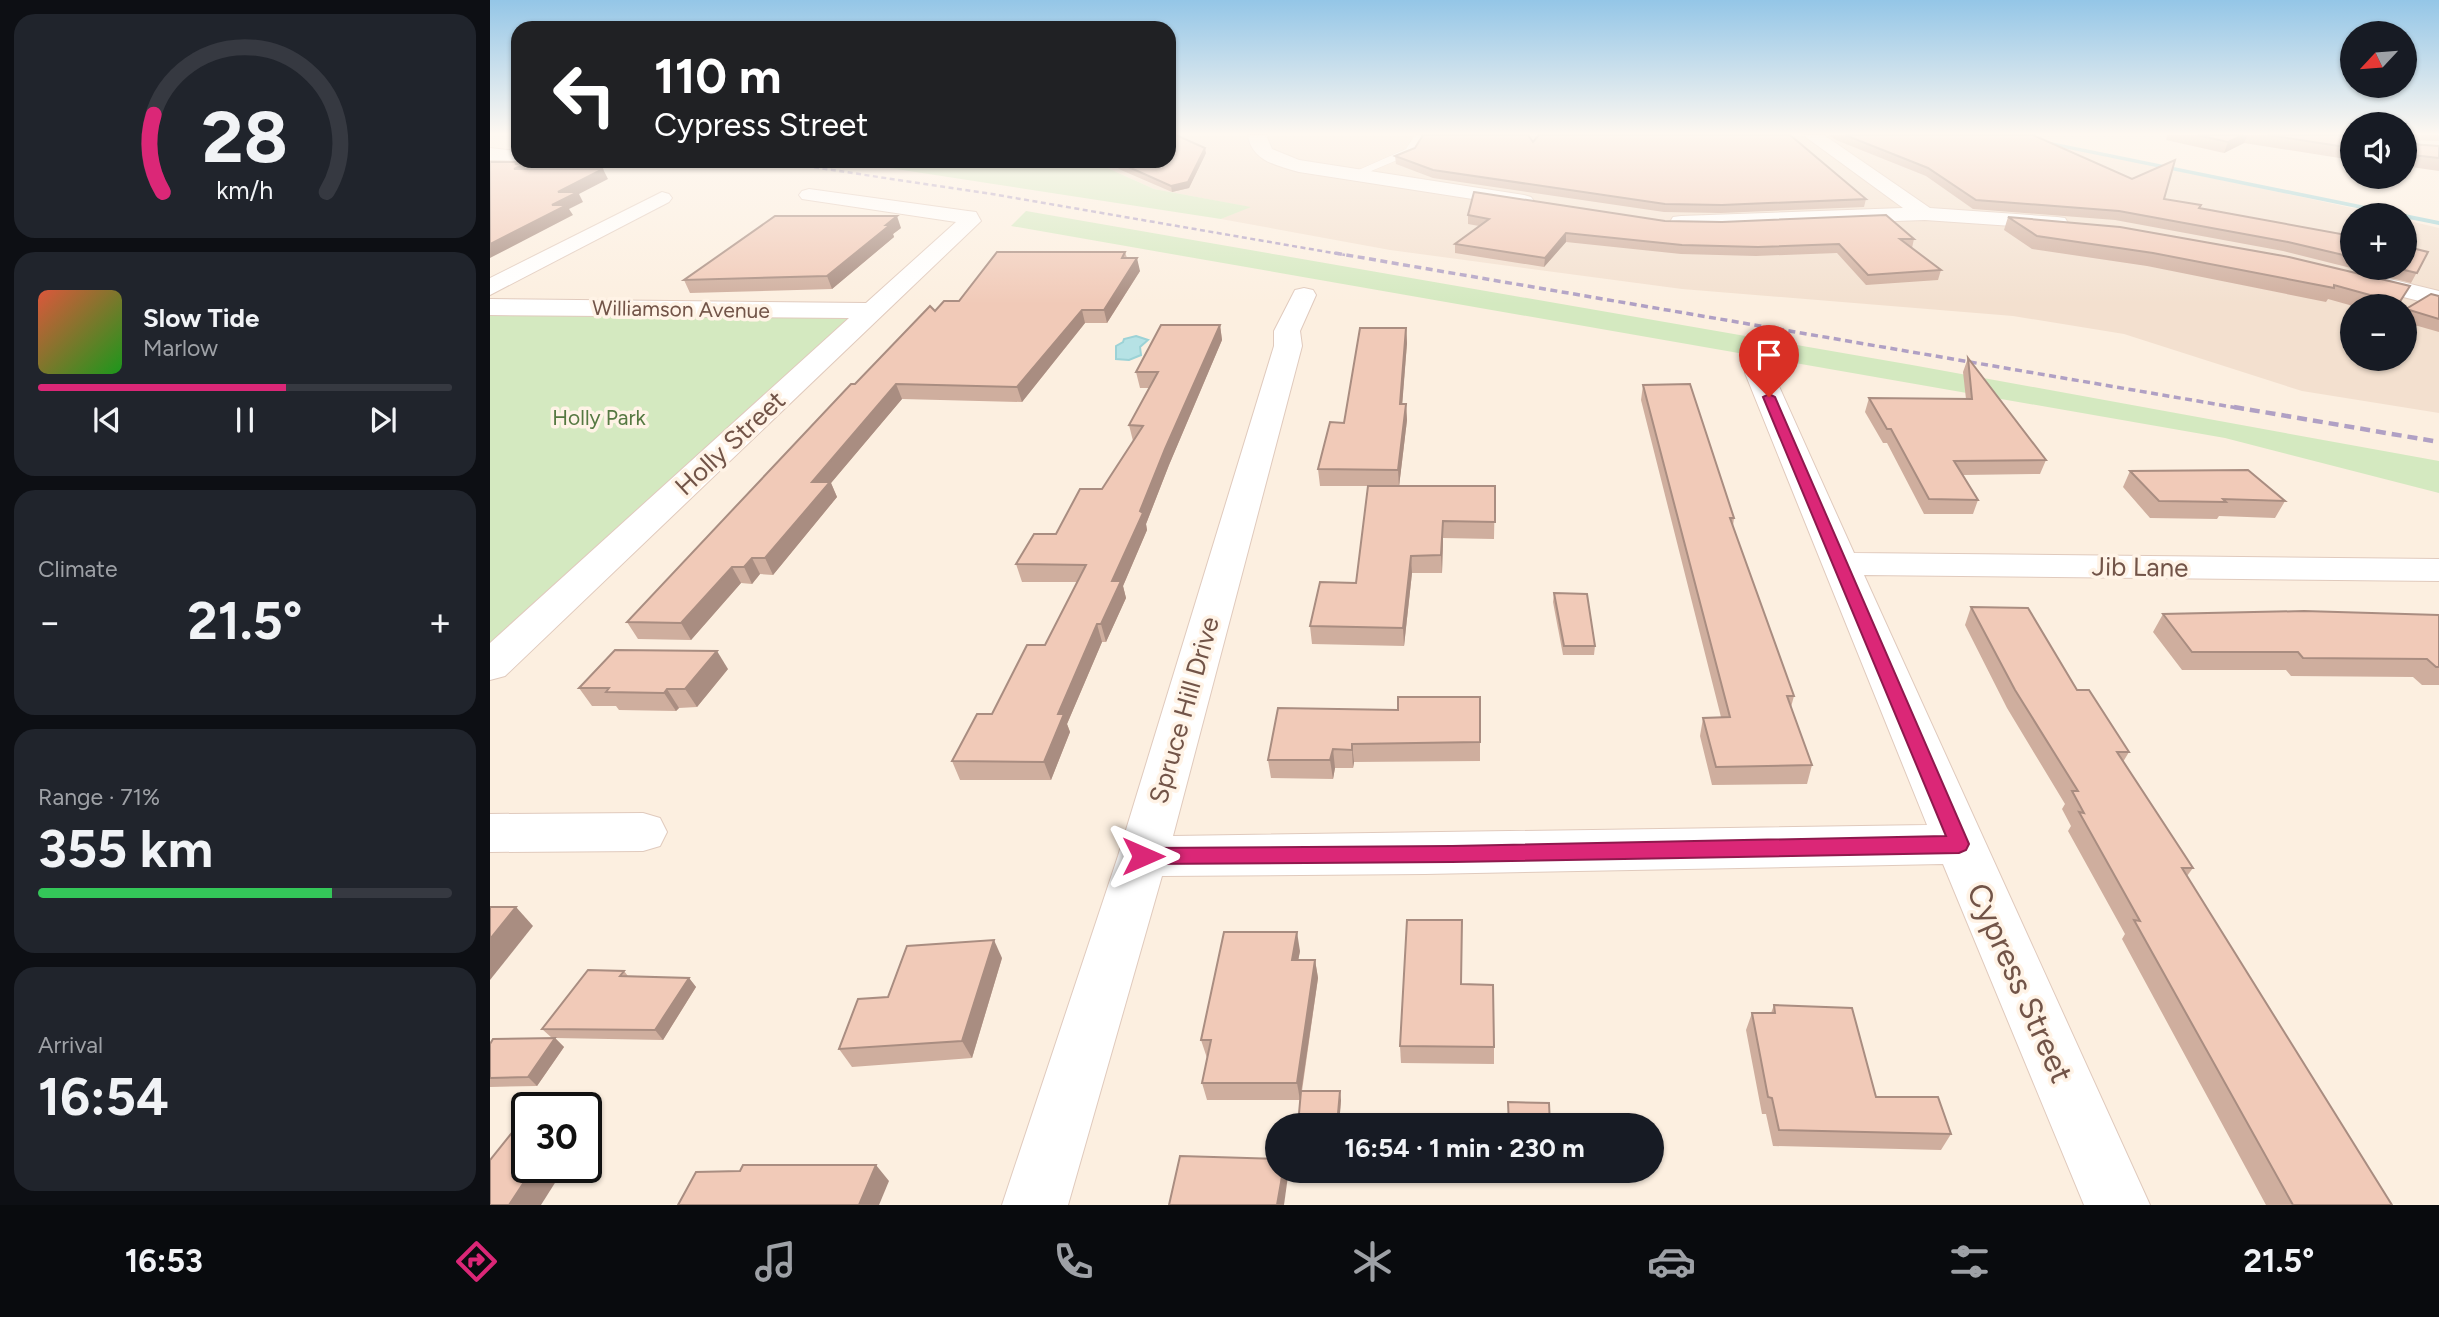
<!DOCTYPE html>
<html lang="en">
<head>
<meta charset="utf-8">
<style>
	:root { --surface:#171b24; --page:#20242c; --text:#f1f3f6; --muted:#9ea1a6; --line:#363941; --accent:#db2777 }
	body { margin:0; font-family:Figtree,sans-serif; background:var(--page); color:var(--text); height:100vh; display:flex; flex-direction:column; font-size:26px; white-space:nowrap }
	* { box-sizing:border-box; margin:0 }
	p { font-size:23px; color:var(--muted) }
	.icon { flex:none; width:38px; height:38px; fill:none; stroke:currentColor; stroke-width:2; stroke-linecap:round; stroke-linejoin:round }
	.map { position:relative; flex:1; overflow:hidden }
	.side { display:flex; flex-direction:column; gap:14px; padding:14px; background:#0d0f14; width:490px }
	.side>* { flex:none }
	.banner { position:absolute; left:21px; top:21px; width:665px; height:147px; border-radius:21px; box-shadow:0 2px 5px #0004; background:#202124; color:#fff; overflow:hidden }
	.needle { width:46px; rotate:244deg }
	.fabs { position:absolute; left:1850px; top:21px; display:grid; gap:14px }
	.fabs a { display:grid; place-items:center; width:77px; height:77px; border-radius:50%; background:var(--surface); box-shadow:0 2px 5px #0004; font-size:35px }
	.speed { position:absolute; left:21px; top:1092px; display:flex; gap:14px; font-size:35px; font-weight:700; text-align:center }
	.speed>* { display:grid; place-content:center; width:91px; height:91px; border-radius:50%; background:var(--surface); box-shadow:0 2px 5px #0004; line-height:1 }
	.speed .limit { border:4px solid #111; border-radius:10px; background:#fff; color:#111 }
	.pin { position:absolute; display:grid; place-items:center; width:60px; height:60px; color:#fff; margin:-72px -30px; border-radius:50% 50% 50% 0; rotate:-45deg; box-shadow:0 0 7px #0007 }
	.pin .icon { rotate:45deg }
	.me { position:absolute; width:77px; margin:-38px; rotate:90deg; stroke-linejoin:round; filter:drop-shadow(0 0 5px #0008) }
	.turn { display:flex; align-items:center; gap:24px; height:147px; padding:0 28px; font-size:32px }
	.turn .icon { width:91px; height:91px; stroke-width:2.5 }
	.turn b { display:block; font-size:49px; line-height:60px }
	.big { font-size:52px; font-weight:700; line-height:1.1 }
	.side .widget { flex:1; display:flex; flex-direction:column; justify-content:center; gap:10px; min-width:0; padding:0 24px; border-radius:21px; background:var(--page) }
	.side .dial { align-items:center; gap:0 }
	.dial svg { height:182px; overflow:visible; fill:none; stroke:var(--line); stroke-width:7; stroke-linecap:round; text-anchor:middle }
	.dial text { fill:var(--text); stroke:none }
	.song { display:flex; align-items:center; gap:21px }
	.cover { width:84px; height:84px; border-radius:10px; background:linear-gradient(135deg,hsl(10 70% 55%),hsl(120 70% 35%)) }
	.played { height:7px; border-radius:4px; background:linear-gradient(90deg,var(--accent) 60%,var(--line) 60%) }
	.keys { display:flex; justify-content:space-around; direction:ltr }
	.heat { display:flex; justify-content:space-between; align-items:center; font-size:38px; direction:ltr }
	.charge { height:10px; border-radius:5px; background:linear-gradient(90deg,#34c759 71%,var(--line) 0) }
	.trip { position:absolute; left:775px; top:1113px; width:399px; height:70px; border-radius:35px; background:var(--surface); box-shadow:0 2px 5px #0004; font-weight:700; line-height:70px; text-align:center }
	.menu { display:flex; height:112px; justify-content:space-around; align-items:center; background:#090b0e; color:var(--muted) }
	.menu .icon { width:49px; height:49px }
	.menu .current { color:var(--accent) }
	.menu b { font-size:32px; color:var(--text) }
	main { display:flex; flex:1; min-height:0 }
	.map>svg:first-child { display:block }
	.residential { fill:#f3e0cf; fill-rule:evenodd }
	.green { fill:#d4e9c0 }
	.water { fill:#b6e2e5; stroke:#9cd2d6; stroke-width:2 }
	.lines { fill:none; stroke-linecap:round; stroke-linejoin:round }
	.stream { fill:#9cd2d6; fill-rule:evenodd }
	.lane-casing { stroke:#e0cabd; stroke-width:1 }
	.street-casing { stroke:#e0cabd; stroke-width:2 }
	.lane { fill:#fff; fill-rule:evenodd }
	.street { fill:#fff; fill-rule:evenodd }
	.rail-far2 { stroke:#b0a0c4; stroke-width:2.5; stroke-dasharray:5 3.5; stroke-linecap:butt }
	.rail-far1 { stroke:#b0a0c4; stroke-width:3.5; stroke-dasharray:7 4.5; stroke-linecap:butt }
	.rail { stroke:#b0a0c4; stroke-width:4.5; stroke-dasharray:10 6; stroke-linecap:butt }
	.wall { fill:#cfae9e }
	.shaded-wall { fill:#a98d81 }
	.building { fill:#f1cab8; stroke:#a98d81; stroke-width:2 }
	.route { fill:#db2777; stroke:#8e194d; stroke-width:2 }
	.labels { text-anchor:middle; dominant-baseline:central; stroke-width:7; stroke-linejoin:round; paint-order:stroke }
	.far-street-label { font-size:21px; fill:#725448; stroke:#fff3e6 }
	.far-park-label { font-size:21px; fill:#557841; stroke:#fff3e6 }
	.street-label { font-size:26px; fill:#725448; stroke:#fff3e6 }
	.near-street-label { font-size:32px; fill:#725448; stroke:#fff3e6 }
</style>
</head>
<body>
<main>
<section class="side">
<div class="widget dial"><svg viewBox="0 0 100 80">
<path d="M14 69A42 42 0 1 1 86 69"/>
<path d="M14 69A42 42 0 0 1 10 35" stroke="#db2777"/>
<text x="50" y="56" font-size="32" font-weight="700">28</text>
<text x="50" y="72" font-size="11">km/h</text>
</svg></div>
<div class="widget">
<div class="song"><i class="cover"></i><div><b>Slow Tide</b><p>Marlow</p></div></div>
<div class="played"></div>
<div class="keys"><svg class="icon" aria-label="previous" viewBox="0 0 24 24"><path d="M18 5L8 12l10 7zM5 5v14"/></svg><svg class="icon" aria-label="pause" viewBox="0 0 24 24"><path d="M8 5v14M16 5v14"/></svg><svg class="icon" aria-label="next" viewBox="0 0 24 24"><path d="M6 5l10 7-10 7zM19 5v14"/></svg></div>
</div>
<div class="widget"><p>Climate</p>
<div class="heat"><a>−</a><b class="big">21.5°</b><a>+</a></div>
</div>
<div class="widget"><p>Range · 71%</p><b class="big">355 km</b><div class="charge"></div></div>
<div class="widget"><p>Arrival</p><b class="big">16:54</b></div>
</section>
<div class="map">
<svg width="1949" height="1205" viewBox="0 0 1949 1205">
	<rect width="100%" height="100%" fill="#fcefe0"/>
	<!-- residential -->
	<path class="residential" d="M 679,135 L 1517,135 L 1812,197 L 1894,215 L 1862,215 L 1862,268 L 1914,268 L 1915,220 L 1949,228 L 1949,413 L 1812,391 L 1634,334 L 1523,316 L 1192,289 L 900,250 L 731,219 L 759,207 L 664,189 L 602,161 L 679,161 ZM 1862,306 L 1914,306 L 1914,359 L 1862,359 Z"/>
	<!-- green -->
	<g class="green">
		<polygon points="354,161 602,161 664,189 761,207 731,219"/>
		<polygon points="536,211 1422,365 1949,461 1949,493 1735,438 521,226"/>
		<polygon points="0,307 382,311 0,666"/>
	</g>
	<!-- water -->
	<polygon class="water" points="646,336 658,340 650,347 651,355 639,360 626,359 626,346 633,342 634,339"/>
	<g class="lines">
		<!-- stream -->
		<polygon class="stream" points="1551,140 1949,221 1949,225 1914,218 1914,215 1901,215 1549,143"/>
		<!-- lane casing -->
		<g class="lane-casing">
			<polygon id="lane" points="925,135 935,135 924,153 867,177 857,175 916,149"/>
		</g>
		<!-- street casing -->
		<g class="street-casing">
			<g id="street">
				<path d="M 758,135 L 776,135 L 782,149 L 809,160 L 1034,195 L 1041,197 L 1044,201 L 1041,205 L 1034,207 L 809,172 C 788,166 761,161 758,135 Z"/>
				<polygon points="1313,135 1334,135 1440,208 1567,217 1575,218 1578,223 1575,228 1567,229 1435,220 1191,228 1183,227 1180,222 1183,217 1191,216 1413,208"/>
				<polygon points="0,148 28,151 28,161 34,161 0,160"/>
				<polygon points="319,189 478,211 486,212 491,221 15,676 0,680 0,643 359,318 0,315 0,299 376,303 466,222 312,199 309,195 312,191"/>
				<polygon points="172,192 179,194 182,198 179,202 0,295 0,278"/>
				<polygon points="1867,271 1949,291 1949,306 1858,283 1855,278 1858,273"/>
				<polygon points="814,288 823,290 826,295 810,331 812,346 683,836 1437,825 1255,373 1259,367 1269,365 1279,367 1283,373 1364,553 1949,559 1949,581 1374,575 1660,1205 1594,1205 1453,864 935,874 672,876 578,1205 512,1205 628,856 784,346 784,331 805,290"/>
				<polygon points="153,813 170,818 177,832 170,846 153,851 0,852 0,814"/>
			</g>
		</g>
		<!-- lane -->
		<use href="#lane" class="lane"/>
		<!-- street -->
		<use href="#street" class="street"/>
		<!-- rail-far2 -->
		<polyline class="rail-far2" points="282,161 502,194 855,255"/>
		<!-- rail-far1 -->
		<polyline class="rail-far1" points="845,253 1754,409"/>
		<!-- rail -->
		<polyline class="rail" points="1744,407 1949,442"/>
	</g>
	<!-- wall -->
	<g class="wall">
		<polygon points="1339,135 1543,135 1674,199 1709,208 1862,236 1862,268 1914,268 1918,247 1938,252 1921,283 1793,251 1625,220 1483,209 1436,176 1346,140"/>
		<polygon points="1677,135 1849,135 1862,137 1862,160 1754,143 1734,153 1676,140"/>
		<polygon points="1914,135 1949,135 1949,141 1917,140 1917,142 1920,144 1949,146 1949,171 1914,166"/>
		<polygon points="1043,142 1376,199 1374,207 1231,213 1174,212 943,178 906,164 905,156"/>
		<polygon points="716,153 699,188 682,192 631,170 616,161 679,161"/>
		<polygon points="978,215 1175,221 1424,239 1422,248 1451,270 1448,280 1376,285 1347,253 1266,256 1191,254 1076,242 1054,267 965,253 965,244 989,226 978,224"/>
		<polygon points="1518,217 1920,286 1908,306 1863,306 1838,299 1836,302 1657,266 1542,249 1514,230"/>
		<polygon points="411,228 403,234 404,237 342,289 200,293 194,280"/>
		<polygon points="635,252 637,258 650,271 617,323 595,323 532,402 412,399 341,483 347,497 283,575 270,574 262,584 251,583 201,640 148,639 137,622 365,384 445,311 469,301"/>
		<polygon points="1949,296 1949,332 1914,322 1914,311 1916,309"/>
		<polygon points="730,325 732,340 679,465 656,524 657,530 633,586 636,598 616,642 612,642 577,724 580,732 561,780 470,780 462,761 502,714 555,645 587,582 532,582 526,564 566,534 612,489 643,441 639,425 660,388 650,388 646,372"/>
		<polygon points="916,328 917,343 912,404 916,404 917,420 909,486 1005,486 1004,539 953,538 952,573 922,573 914,646 822,644 820,626 866,583 878,486 830,486 828,469 854,423"/>
		<polygon points="1478,358 1556,460 1550,474 1473,475 1488,500 1483,514 1434,514 1397,443 1393,443 1375,412 1379,398 1476,399 1473,372"/>
		<polygon points="1153,385 1244,518 1243,526 1304,696 1301,707 1322,765 1317,784 1222,785 1210,736 1213,718 1231,717 1151,400"/>
		<polygon points="1640,471 1795,501 1785,518 1729,516 1727,519 1660,518 1633,487"/>
		<polygon points="1064,593 1105,646 1104,655 1073,655 1063,602"/>
		<polygon points="1481,607 1587,690 1639,752 1633,762 1703,868 1697,876 1902,1205 1776,1205 1632,939 1635,934 1578,831 1581,826 1572,809 1575,804 1517,708 1475,625"/>
		<polygon points="1673,614 1949,615 1949,685 1932,685 1923,677 1801,676 1796,670 1692,670 1663,632"/>
		<polygon points="238,669 207,707 189,708 186,711 129,710 126,706 102,706 89,688"/>
		<polygon points="990,697 990,761 864,762 863,768 845,768 843,779 781,778 778,760 908,710"/>
		<polygon points="810,951 808,960 825,960 828,978 812,1091 851,1100 849,1125 808,1125 810,1100 717,1100 712,1083 717,1058 711,1040"/>
		<polygon points="512,958 482,1058 362,1067 349,1049 398,997"/>
		<polygon points="134,971 138,976 199,978 206,987 173,1040 65,1038 74,1047 47,1086 0,1087 0,1044 62,1038 52,1029"/>
		<polygon points="972,984 1004,1047 1004,1064 911,1063 910,1046"/>
		<polygon points="1284,1005 1386,1097 1461,1134 1451,1150 1283,1146 1276,1114 1272,1114 1256,1030 1262,1013 1281,1013"/>
	</g>
	<!-- shaded-wall -->
	<g class="shaded-wall">
		<polygon points="1753,135 1758,135 1754,143 1734,153 1738,142"/>
		<polygon points="715,148 716,153 699,188 682,192 681,186"/>
		<polygon points="30,162 32,165 35,164 40,174 30,179 25,164"/>
		<polygon points="113,169 118,179 89,194 93,202 79,209 83,215 0,258 0,244 62,205 68,192"/>
		<polygon points="407,216 411,228 403,234 404,237 342,289 337,276"/>
		<polygon points="1076,233 1076,242 1054,267 1055,258"/>
		<polygon points="647,258 650,271 617,323 614,310"/>
		<polygon points="592,310 595,323 532,402 527,387"/>
		<polygon points="730,325 732,340 679,465 656,524 657,530 633,586 636,598 616,642 611,624 622,581 675,449"/>
		<polygon points="916,328 917,343 911,420 910,404"/>
		<polygon points="406,384 412,399 341,483 347,497 283,575 275,558 322,482"/>
		<polygon points="916,404 917,420 909,487 908,470"/>
		<polygon points="953,521 953,538 952,573 951,555"/>
		<polygon points="921,556 922,573 914,646 913,628"/>
		<polygon points="262,558 270,574 262,584 254,567"/>
		<polygon points="242,567 251,583 201,640 191,623"/>
		<polygon points="607,624 612,642 577,724 580,732 561,780 554,762 568,714"/>
		<polygon points="227,651 238,669 207,707 195,689"/>
		<polygon points="177,689 189,708 186,711 174,693"/>
		<polygon points="862,744 864,762 863,768 862,750"/>
		<polygon points="843,749 845,768 843,779 840,760"/>
		<polygon points="26,907 43,926 0,980 0,939"/>
		<polygon points="807,932 810,951 805,978 802,960"/>
		<polygon points="504,940 512,958 482,1058 472,1041"/>
		<polygon points="825,960 828,978 810,1100 807,1083"/>
		<polygon points="199,978 206,987 173,1040 165,1030"/>
		<polygon points="65,1038 74,1047 47,1086 38,1077"/>
		<polygon points="850,1091 851,1100 849,1125 847,1125"/>
		<polygon points="386,1165 399,1181 389,1205 369,1205"/>
		<polygon points="44,1167 75,1167 51,1205 19,1205"/>
		<polygon points="793,1171 797,1171 798,1176 794,1205 787,1205"/>
	</g>
	<!-- building -->
	<g class="building">
		<polygon points="679,135 686,135 715,148 698,182 681,186 625,161 679,161"/>
		<polygon points="933,135 1038,135 1043,142 1049,135 1300,135 1376,199 1232,205 1175,204 943,170 905,156 925,148"/>
		<polygon points="1355,135 1543,135 1642,179 1685,160 1674,199 1711,205 1709,208 1862,236 1862,257 1798,242 1629,211 1486,200 1438,168"/>
		<polygon points="1707,135 1753,135 1738,142"/>
		<polygon points="1778,135 1849,135 1862,137 1862,148"/>
		<polygon points="1914,135 1918,135 1917,142 1920,144 1949,146 1949,158 1914,154"/>
		<polygon points="0,162 30,162 25,164 35,164 24,169 113,169 68,192 88,192 62,205 77,205 0,244"/>
		<polygon points="984,192 1175,221 1232,222 1396,215 1424,239 1410,239 1451,270 1378,275 1349,244 1268,247 1192,245 1076,233 1055,258 965,244 999,219 978,215"/>
		<polygon points="285,216 407,216 396,225 400,225 337,276 194,280"/>
		<polygon points="1518,217 1630,227 1799,257 1920,286 1909,303 1844,285 1844,288 1663,253 1547,236"/>
		<polygon points="1914,240 1921,242 1918,247 1938,252 1927,273 1906,268 1914,268"/>
		<polygon points="507,252 635,252 632,258 647,258 614,310 592,310 527,387 406,384 322,482 340,482 275,558 262,558 254,567 242,567 191,623 137,622 361,384 365,384 440,306 445,311 454,301 469,301"/>
		<polygon points="1941,294 1949,296 1949,319 1916,309"/>
		<polygon points="671,325 730,325 675,449 650,511 653,513 622,581 631,581 611,624 607,624 568,714 574,714 554,762 462,761 487,714 502,714 537,645 555,645 596,565 526,564 544,534 566,534 590,489 612,489 653,426 639,425 668,372 646,372"/>
		<polygon points="870,328 916,328 910,404 916,404 908,470 828,469 840,422 854,423"/>
		<polygon points="1478,358 1556,460 1464,461 1488,500 1439,499 1401,429 1397,429 1379,398 1482,399"/>
		<polygon points="1200,384 1244,518 1240,518 1304,696 1297,696 1322,765 1226,767 1213,718 1240,717 1153,385"/>
		<polygon points="1758,470 1795,501 1733,499 1736,502 1669,501 1640,471"/>
		<polygon points="878,486 1005,486 1005,522 953,521 951,555 921,556 913,628 820,626 830,582 866,583"/>
		<polygon points="1064,593 1097,594 1105,646 1074,646"/>
		<polygon points="1481,607 1538,608 1587,690 1599,690 1639,752 1627,752 1703,868 1692,868 1902,1205 1803,1205 1644,920 1650,921 1589,812 1594,813 1582,791 1588,791 1525,690"/>
		<polygon points="1814,611 1949,615 1949,667 1946,667 1937,659 1813,658 1808,652 1702,652 1673,614"/>
		<polygon points="125,650 227,651 195,689 177,689 174,693 116,692 119,688 89,688"/>
		<polygon points="908,697 990,697 990,742 862,744 862,750 843,749 840,760 778,760 788,708 908,710"/>
		<polygon points="0,907 26,907 0,939"/>
		<polygon points="917,920 972,920 971,984 1003,985 1004,1047 910,1046"/>
		<polygon points="734,932 807,932 802,960 825,960 807,1083 712,1083 721,1040 711,1040"/>
		<polygon points="504,940 472,1041 349,1049 368,999 398,997 417,946"/>
		<polygon points="98,970 134,971 130,976 199,978 165,1030 52,1029"/>
		<polygon points="1284,1005 1362,1008 1386,1097 1448,1097 1461,1134 1289,1130 1282,1098 1278,1097 1262,1013 1285,1013"/>
		<polygon points="65,1038 38,1077 0,1078 0,1044 3,1039"/>
		<polygon points="811,1091 850,1091 847,1125 808,1125"/>
		<polygon points="1018,1102 1059,1103 1060,1125 1019,1125"/>
		<polygon points="25,1129 37,1129 37,1167 44,1167 19,1205 0,1205 0,1160"/>
		<polygon points="690,1156 788,1159 788,1171 793,1171 787,1205 679,1205"/>
		<polygon points="253,1165 386,1165 369,1205 188,1205 206,1172 250,1171"/>
	</g>
	<!-- sky -->
	<linearGradient id="sky" x2="0" y2="1"><stop stop-color="#94c6e7"/><stop offset="0.44" stop-color="#fef8f1"/><stop offset="1" stop-color="#fef8f1" stop-opacity="0"/></linearGradient>
	<rect width="1949" height="304" fill="url(#sky)"/>
	<!-- route -->
	<polygon class="route" points="1279,394 1285,397 1479,844 1476,850 1469,853 962,862 653,864 645,862 642,856 645,850 653,848 962,846 1456,836 1273,397"/>
	<g class="labels">
		<!-- far-street labels -->
		<g class="far-street-label">
			<text transform="translate(191 309) rotate(1)">Williamson Avenue</text>
		</g>
		<!-- far-park labels -->
		<g class="far-park-label">
			<text x="109" y="417">Holly Park</text>
		</g>
		<!-- street labels -->
		<g class="street-label">
			<text transform="translate(240 443) rotate(-43)">Holly Street</text>
			<text transform="translate(1650 567) rotate(1)">Jib Lane</text>
			<text transform="translate(694 710) rotate(-74)">Spruce Hill Drive</text>
		</g>
		<!-- near-street labels -->
		<g class="near-street-label">
			<text transform="translate(1530 983) rotate(66)">Cypress Street</text>
		</g>
	</g>
</svg>
<div class="fabs">
<a><svg class="needle" viewBox="-14 -14 28 28"><path d="M0-13l5 13h-10z" fill="#e53935"/><path d="M0 13l5-13h-10z" fill="#9ea1a6"/></svg></a>
<a><svg class="icon" aria-label="sound" viewBox="0 0 24 24"><path d="M4 9h4l5-4v14l-5-4H4zM17 9q2 3 0 6"/></svg></a>
<a>+</a>
<a>−</a>
</div>
<div class="speed"><div class="limit">30</div></div>
<div class="pin" style="left:1279px;top:397px;background:#d93025"><svg class="icon" aria-label="arrive" viewBox="0 0 24 24"><path d="M6 21V4h12l-3 4 3 4H6"/></svg></div>
<svg class="me" style="left:653px;top:856px" viewBox="-20 -20 40 40"><path d="M0-17L14 15 0 8-14 15z" fill="#db2777" stroke="#fff" stroke-width="4"/></svg>
<div class="trip">16:54 · 1 min · 230 m</div>
<div class="banner">
<div class="turn"><svg class="icon" aria-label="left" viewBox="0 0 24 24"><path d="M17 20v-9H6M10 6l-5 5 5 5"/></svg><div><b>110 m</b>Cypress Street</div></div>
</div>
</div>
</main>
<nav class="menu">
<b>16:53</b>
<svg class="icon current" aria-label="directions" viewBox="0 0 24 24"><path d="M12 3l9 9-9 9-9-9zM9 14v-3h6M13 9l2 2-2 2"/></svg>
<svg class="icon" aria-label="music" viewBox="0 0 24 24"><path d="M9 18V5l10-2v13"/><circle cx="6" cy="18" r="3"/><circle cx="16" cy="16" r="3"/></svg>
<svg class="icon" aria-label="phone" viewBox="0 0 24 24"><path d="M5 4h4l2 5-3 2q2 4 5 5l2-3 5 2v4C11 20 4 13 5 4z"/></svg>
<svg class="icon" aria-label="climate" viewBox="0 0 24 24"><path d="M12 3v18M4 7l16 10M4 17L20 7"/></svg>
<svg class="icon" aria-label="car" viewBox="0 0 24 24"><path d="M5 17H2v-5l4-1 3-4h7l3 4 3 1v5h-3M9 17h6M6 11h13"/><circle cx="7" cy="17" r="2"/><circle cx="17" cy="17" r="2"/></svg>
<svg class="icon" aria-label="filters" viewBox="0 0 24 24"><path d="M4 7h16M4 17h16"/><circle cx="9" cy="7" r="2"/><circle cx="15" cy="17" r="2"/></svg>
<b>21.5°</b>
</nav>
</body>
</html>
